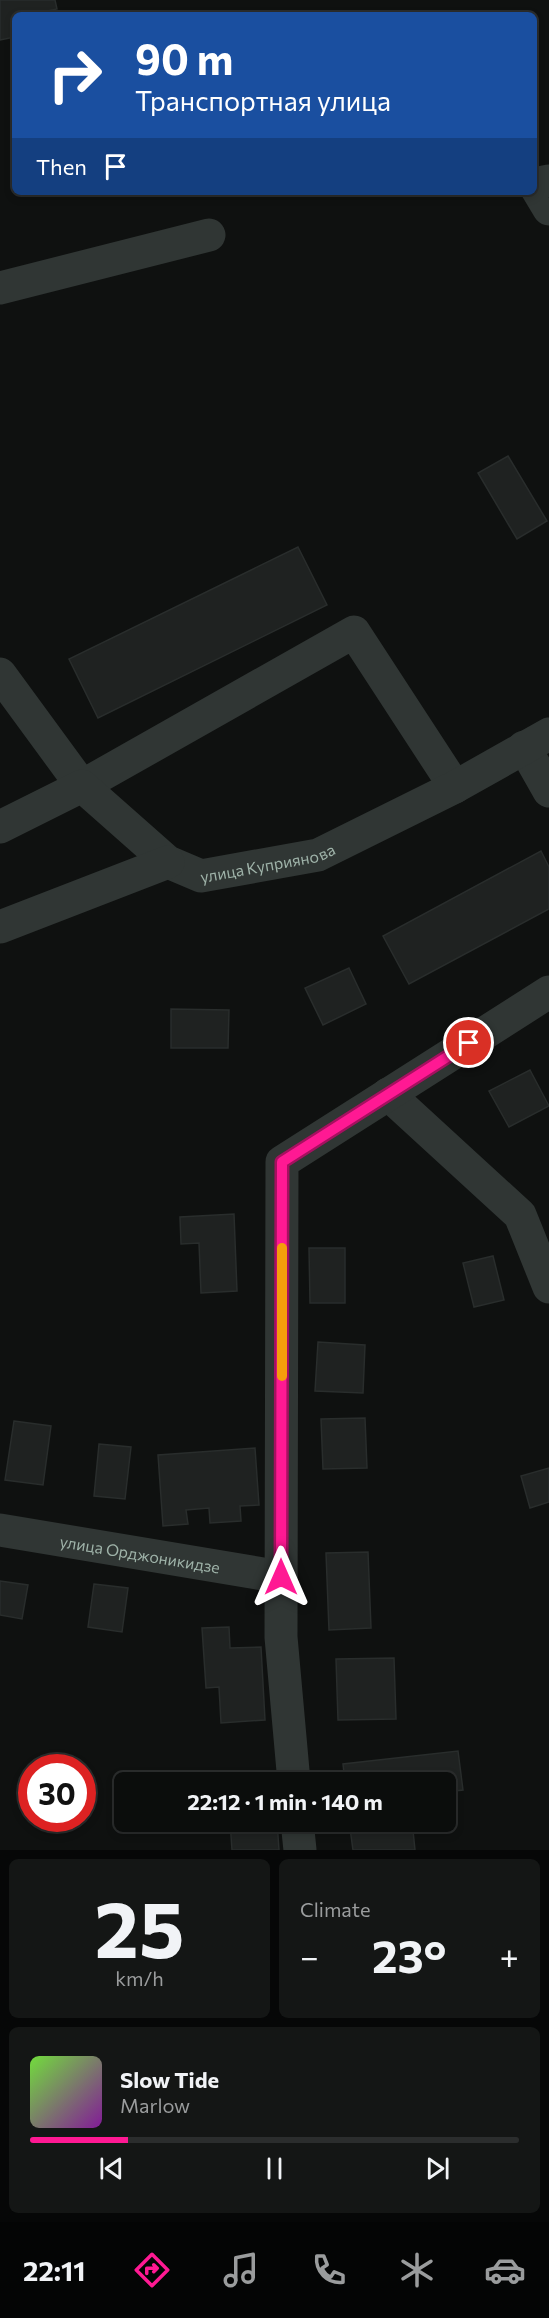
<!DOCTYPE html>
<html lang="en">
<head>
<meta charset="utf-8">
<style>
	:root { --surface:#0b0d0c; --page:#141615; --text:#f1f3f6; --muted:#9a9c9d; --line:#2b2d2d; --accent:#ff1993 }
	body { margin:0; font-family:Commissioner,sans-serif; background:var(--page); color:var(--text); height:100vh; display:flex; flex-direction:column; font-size:22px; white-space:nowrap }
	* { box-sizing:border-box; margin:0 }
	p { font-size:20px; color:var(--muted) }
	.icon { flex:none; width:33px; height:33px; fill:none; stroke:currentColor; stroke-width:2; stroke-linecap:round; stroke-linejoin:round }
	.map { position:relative; height:1850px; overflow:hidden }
	.panel { display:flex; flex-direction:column; gap:9px; padding:9px; background:#060707; flex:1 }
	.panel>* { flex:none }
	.guide { position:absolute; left:12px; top:12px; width:525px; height:183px; border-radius:9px; box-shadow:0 3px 9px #0003,0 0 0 2px var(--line); background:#1a4fa0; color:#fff; overflow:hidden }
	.speed { position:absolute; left:18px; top:1754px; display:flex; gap:12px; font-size:30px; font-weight:700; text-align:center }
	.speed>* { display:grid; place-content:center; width:78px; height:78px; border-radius:50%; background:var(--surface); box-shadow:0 3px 9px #0003,0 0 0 2px var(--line); line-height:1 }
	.speed .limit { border:9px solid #d22; background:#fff; color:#111 }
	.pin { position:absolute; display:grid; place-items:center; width:51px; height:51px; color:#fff; margin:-26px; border:3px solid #fff; border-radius:50%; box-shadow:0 2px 6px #0007 }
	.me { position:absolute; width:66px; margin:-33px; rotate:0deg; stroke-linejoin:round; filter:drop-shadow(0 0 4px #0008) }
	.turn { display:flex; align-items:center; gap:21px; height:126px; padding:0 24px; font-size:27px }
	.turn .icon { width:78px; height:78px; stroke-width:2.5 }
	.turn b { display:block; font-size:42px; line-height:51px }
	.then { display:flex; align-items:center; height:57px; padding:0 24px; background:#0003; gap:12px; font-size:22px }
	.big { font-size:45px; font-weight:700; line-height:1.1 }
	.panel .card { flex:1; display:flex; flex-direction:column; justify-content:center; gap:9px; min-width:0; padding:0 21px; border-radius:9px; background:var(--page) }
	.panel .dial { align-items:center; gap:0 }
	.dial b { font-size:78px; line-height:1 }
	.song { display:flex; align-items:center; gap:18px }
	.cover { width:72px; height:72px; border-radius:9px; background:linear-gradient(135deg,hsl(100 70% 55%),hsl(290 70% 35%)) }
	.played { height:6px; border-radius:3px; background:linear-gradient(90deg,var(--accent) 20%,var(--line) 20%) }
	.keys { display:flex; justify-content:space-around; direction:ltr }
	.heat { display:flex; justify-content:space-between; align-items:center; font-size:33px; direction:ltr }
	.panel .tiles { flex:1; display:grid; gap:9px; grid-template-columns:1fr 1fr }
	.card:last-child { grid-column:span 2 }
	.trip { position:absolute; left:114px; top:1772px; width:342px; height:60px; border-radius:9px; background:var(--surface); box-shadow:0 3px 9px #0003,0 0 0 2px var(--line); font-weight:700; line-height:60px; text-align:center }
	.menu { display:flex; height:96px; justify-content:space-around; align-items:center; background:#040505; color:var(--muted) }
	.menu .icon { width:42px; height:42px }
	.menu .selected { color:var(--accent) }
	.menu b { font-size:27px; color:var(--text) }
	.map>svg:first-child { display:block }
	.building { fill:#1f2221; stroke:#292d2c; stroke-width:1.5 }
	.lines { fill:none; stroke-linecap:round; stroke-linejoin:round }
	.minor { stroke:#303634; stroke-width:33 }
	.route-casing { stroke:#a61060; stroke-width:15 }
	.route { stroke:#ff1993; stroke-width:10 }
	.slow { stroke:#f59e0b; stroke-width:10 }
	.labels { text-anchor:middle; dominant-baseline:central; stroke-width:6; stroke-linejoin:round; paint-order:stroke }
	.street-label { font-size:16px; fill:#9fb3a9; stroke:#0a0c0b }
</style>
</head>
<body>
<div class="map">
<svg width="549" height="1850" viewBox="0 0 549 1850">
	<rect width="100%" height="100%" fill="#0f1110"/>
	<!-- building -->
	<g class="building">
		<polygon points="0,0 55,0 57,9 37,13 38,15 15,15 15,37 0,40"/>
		<polygon points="508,456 547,521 517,539 478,473"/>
		<polygon points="298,547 327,605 98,718 69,659"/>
		<polygon points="541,851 549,867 549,909 409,984 383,936"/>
		<polygon points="349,968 366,1004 323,1025 305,988"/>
		<polygon points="171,1009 229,1010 228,1048 171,1048"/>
		<polygon points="530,1070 549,1106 509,1127 489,1091"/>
		<polygon points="234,1214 237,1291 201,1293 199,1243 181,1244 180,1217"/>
		<polygon points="309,1248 345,1248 345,1303 310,1303"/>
		<polygon points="493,1256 504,1300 474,1307 463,1263"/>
		<polygon points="318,1342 365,1345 363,1393 315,1391"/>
		<polygon points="365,1418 367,1468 323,1469 321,1419"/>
		<polygon points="14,1421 51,1426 43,1485 5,1480"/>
		<polygon points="99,1444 131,1447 125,1499 94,1496"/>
		<polygon points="255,1448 259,1505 240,1506 241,1521 210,1523 209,1508 186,1510 188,1524 163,1526 158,1455"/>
		<polygon points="549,1468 549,1502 530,1508 521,1476"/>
		<polygon points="368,1552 371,1628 329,1630 326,1553"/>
		<polygon points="0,1581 28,1585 22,1619 0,1615"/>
		<polygon points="94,1584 128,1588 122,1632 88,1627"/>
		<polygon points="229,1627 230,1648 261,1647 265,1720 221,1723 219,1687 206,1688 202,1628"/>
		<polygon points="394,1658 396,1719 338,1720 336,1659"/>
		<polygon points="458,1751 463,1790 446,1792 446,1782 345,1782 343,1764"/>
		<polygon points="230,1821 277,1821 279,1850 232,1850"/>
		<polygon points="349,1821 412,1821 415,1850 353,1850"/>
	</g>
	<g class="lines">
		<!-- minor -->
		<g class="minor">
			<polyline points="549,181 534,184 549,209"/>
			<polyline points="0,288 209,235"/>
			<polyline points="0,674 82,786 354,632 455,787"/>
			<polyline points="524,747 549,791"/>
			<path id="s1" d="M 0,827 L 82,786 L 168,862 L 201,876 L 318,855 L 455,787 L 549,734"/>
			<polyline points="0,927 168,862"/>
			<polyline points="388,1094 520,1215 549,1287"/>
			<path id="s2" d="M 0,1530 L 281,1577"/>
			<polyline points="294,1782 281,1637 282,1162 549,992"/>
			<polyline points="297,1821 300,1850"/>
		</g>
	</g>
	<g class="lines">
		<!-- route casing -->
		<g class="route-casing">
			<polyline id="route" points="281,1577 282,1162 469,1043"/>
		</g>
		<!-- route -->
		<use href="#route" class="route"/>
		<!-- slow -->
		<polyline class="slow" points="282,1248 282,1376"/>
	</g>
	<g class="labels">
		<!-- street labels -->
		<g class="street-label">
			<text stroke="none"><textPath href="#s1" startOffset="310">улица Куприянова</textPath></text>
			<text stroke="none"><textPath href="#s2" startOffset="142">улица Орджоникидзе</textPath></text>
		</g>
	</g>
</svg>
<div class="speed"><div class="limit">30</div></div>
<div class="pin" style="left:469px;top:1043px;background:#d93025"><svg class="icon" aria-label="arrive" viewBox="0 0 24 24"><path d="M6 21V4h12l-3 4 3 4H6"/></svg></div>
<svg class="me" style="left:281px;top:1577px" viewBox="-20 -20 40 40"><path d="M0-17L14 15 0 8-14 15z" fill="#ff1993" stroke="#fff" stroke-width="4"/></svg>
<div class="trip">22:12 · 1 min · 140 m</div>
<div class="guide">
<div class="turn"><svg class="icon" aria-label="right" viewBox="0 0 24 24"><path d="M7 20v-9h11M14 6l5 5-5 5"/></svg><div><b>90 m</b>Транспортная улица</div></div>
<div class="then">Then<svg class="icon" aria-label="arrive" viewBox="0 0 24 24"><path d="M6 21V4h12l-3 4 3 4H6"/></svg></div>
</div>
</div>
<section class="panel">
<div class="tiles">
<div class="card dial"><b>25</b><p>km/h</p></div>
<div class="card"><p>Climate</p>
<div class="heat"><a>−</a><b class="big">23°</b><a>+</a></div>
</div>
<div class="card">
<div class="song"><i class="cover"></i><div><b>Slow Tide</b><p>Marlow</p></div></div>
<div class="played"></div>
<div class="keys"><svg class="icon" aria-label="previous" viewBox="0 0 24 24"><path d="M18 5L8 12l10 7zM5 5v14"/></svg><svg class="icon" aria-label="pause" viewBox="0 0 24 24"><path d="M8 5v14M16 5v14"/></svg><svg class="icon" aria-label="next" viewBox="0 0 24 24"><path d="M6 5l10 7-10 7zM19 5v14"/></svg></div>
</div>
</div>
</section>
<nav class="menu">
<b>22:11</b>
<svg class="icon selected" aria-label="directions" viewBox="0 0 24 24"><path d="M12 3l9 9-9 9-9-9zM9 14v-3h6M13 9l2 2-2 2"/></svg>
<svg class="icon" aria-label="music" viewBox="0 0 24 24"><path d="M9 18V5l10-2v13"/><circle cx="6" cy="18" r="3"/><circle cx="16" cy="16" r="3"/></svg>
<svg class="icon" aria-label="phone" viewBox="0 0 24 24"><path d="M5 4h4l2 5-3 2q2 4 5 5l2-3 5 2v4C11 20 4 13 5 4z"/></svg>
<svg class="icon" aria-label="climate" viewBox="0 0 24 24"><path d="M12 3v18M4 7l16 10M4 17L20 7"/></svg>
<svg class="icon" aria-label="car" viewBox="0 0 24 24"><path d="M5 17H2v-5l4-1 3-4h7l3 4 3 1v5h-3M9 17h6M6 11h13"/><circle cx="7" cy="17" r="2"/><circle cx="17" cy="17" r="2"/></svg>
</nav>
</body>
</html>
